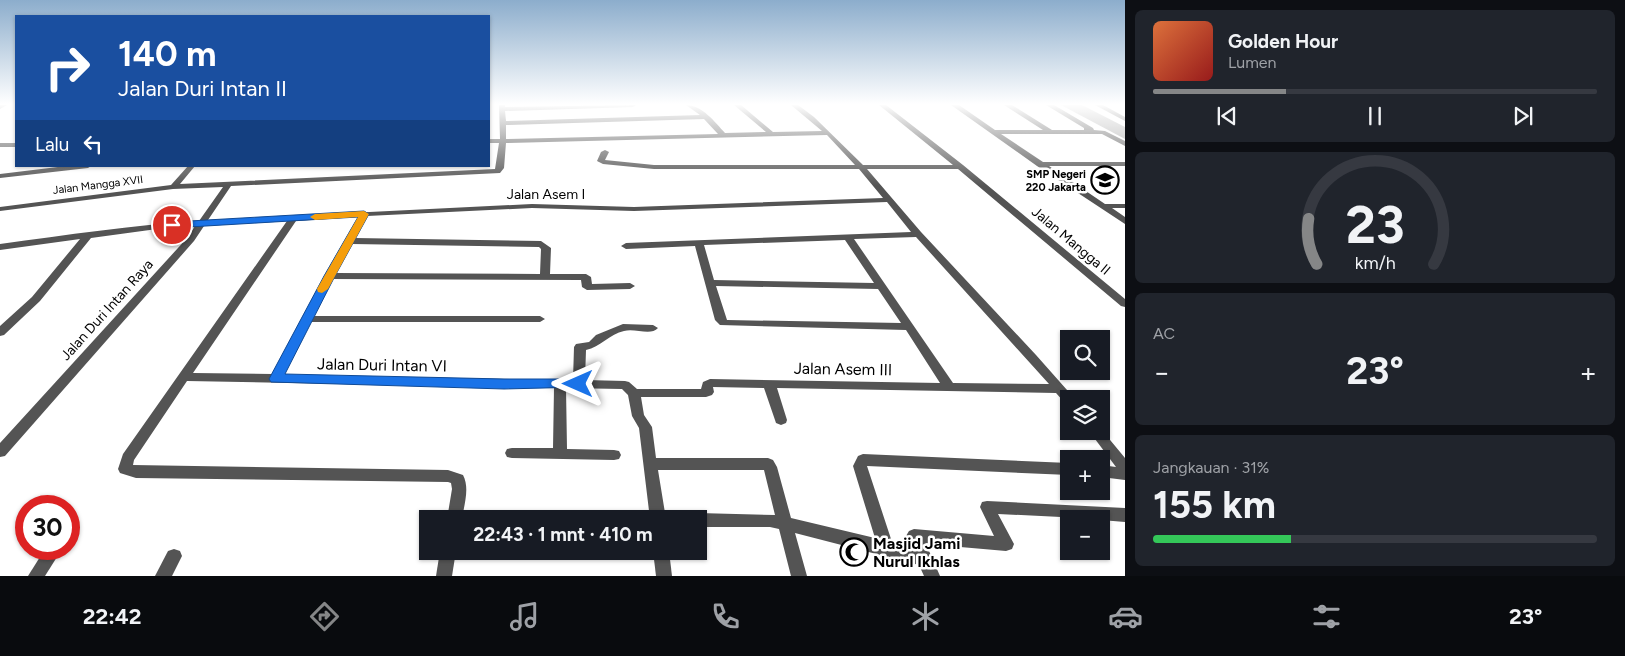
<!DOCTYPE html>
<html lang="id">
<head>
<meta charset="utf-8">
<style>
	:root { --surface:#171b24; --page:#20242c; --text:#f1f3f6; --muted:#9ea1a6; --line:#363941; --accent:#858687 }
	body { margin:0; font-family:Figtree,sans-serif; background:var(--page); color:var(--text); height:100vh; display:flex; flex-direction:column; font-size:19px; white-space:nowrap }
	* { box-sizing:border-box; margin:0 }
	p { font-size:16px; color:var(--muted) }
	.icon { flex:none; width:28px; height:28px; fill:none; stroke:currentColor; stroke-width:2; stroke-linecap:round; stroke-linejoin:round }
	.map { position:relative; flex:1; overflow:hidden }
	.details { display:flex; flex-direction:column; gap:10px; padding:10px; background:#0d0f14; width:500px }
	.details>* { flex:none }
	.hud { position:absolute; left:15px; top:15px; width:475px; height:152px; border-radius:0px; box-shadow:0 1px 4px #0004; background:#1a4fa0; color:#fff; overflow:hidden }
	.controls { position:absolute; left:1060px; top:330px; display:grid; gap:10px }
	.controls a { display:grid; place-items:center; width:50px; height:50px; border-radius:0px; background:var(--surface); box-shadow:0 1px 4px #0004; font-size:25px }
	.speed { position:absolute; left:15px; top:495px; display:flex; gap:10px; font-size:25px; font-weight:700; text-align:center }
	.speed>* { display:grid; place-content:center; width:65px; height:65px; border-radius:50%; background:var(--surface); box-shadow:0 1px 4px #0004; line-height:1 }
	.speed .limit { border:8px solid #d22; background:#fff; color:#111 }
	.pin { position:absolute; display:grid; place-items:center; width:42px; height:42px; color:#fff; margin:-21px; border:2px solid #fff; border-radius:50%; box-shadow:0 1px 5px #0007 }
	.me { position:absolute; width:55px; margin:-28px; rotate:270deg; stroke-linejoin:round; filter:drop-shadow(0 0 4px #0008) }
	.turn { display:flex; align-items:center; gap:18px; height:105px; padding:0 20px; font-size:22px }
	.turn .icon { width:65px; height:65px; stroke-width:2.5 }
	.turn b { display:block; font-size:35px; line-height:42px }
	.then { display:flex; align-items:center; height:48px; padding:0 20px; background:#0003; gap:10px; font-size:19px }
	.big { font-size:38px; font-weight:700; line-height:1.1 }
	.details .tile { flex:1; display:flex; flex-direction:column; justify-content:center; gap:8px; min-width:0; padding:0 18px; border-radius:8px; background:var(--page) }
	.details .dial { align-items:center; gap:0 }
	.dial svg { height:130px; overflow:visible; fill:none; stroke:var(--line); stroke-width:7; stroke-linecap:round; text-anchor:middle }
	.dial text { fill:var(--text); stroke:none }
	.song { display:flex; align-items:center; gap:15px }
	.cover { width:60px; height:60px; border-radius:8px; background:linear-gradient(135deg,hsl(20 70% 55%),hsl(0 70% 35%)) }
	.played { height:5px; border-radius:2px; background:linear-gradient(90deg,var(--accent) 30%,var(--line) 30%) }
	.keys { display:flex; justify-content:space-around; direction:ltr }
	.heat { display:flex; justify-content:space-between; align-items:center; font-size:28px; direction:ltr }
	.charge { height:8px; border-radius:4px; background:linear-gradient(90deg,#34c759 31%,var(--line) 0) }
	.trip { position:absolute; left:419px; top:510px; width:288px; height:50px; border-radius:0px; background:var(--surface); box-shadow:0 1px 4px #0004; font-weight:700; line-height:50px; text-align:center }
	.dock { display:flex; height:80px; justify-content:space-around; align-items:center; background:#090b0e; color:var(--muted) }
	.dock .icon { width:35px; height:35px }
	.dock .active { color:var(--accent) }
	.dock b { font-size:22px; color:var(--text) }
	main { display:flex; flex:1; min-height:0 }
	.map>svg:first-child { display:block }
	.water { fill:#a2a2a2 }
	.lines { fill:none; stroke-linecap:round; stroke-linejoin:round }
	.minor { fill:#545454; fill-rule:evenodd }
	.tertiary { fill:#545454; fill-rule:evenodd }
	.route { fill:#1a73e8; stroke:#114b97 }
	.slow { fill:#f59e0b }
	.labels { text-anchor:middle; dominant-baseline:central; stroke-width:5; stroke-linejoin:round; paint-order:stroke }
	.far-poi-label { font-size:11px; font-weight:bold; fill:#000; stroke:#fff; text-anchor:end }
	.far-street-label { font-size:11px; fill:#000; stroke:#fff }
	.street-label { font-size:14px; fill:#000; stroke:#fff }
	.near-street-label { font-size:16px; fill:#000; stroke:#fff }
	.near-poi-label { font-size:16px; font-weight:bold; fill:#000; stroke:#fff; text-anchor:start }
</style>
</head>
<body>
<main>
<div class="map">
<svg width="1125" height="576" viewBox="0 0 1125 576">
	<rect width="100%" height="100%" fill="#fff"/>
	<!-- water -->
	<polygon class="water" points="1061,105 1082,105 1125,127 1125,139"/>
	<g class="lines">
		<!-- minor -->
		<g class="minor">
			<polygon points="0,105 7,105 0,109"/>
			<path d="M 499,105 L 505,105 L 505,107 L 636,105 L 633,107 L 505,111 L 506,121 L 700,115 L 686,105 C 702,105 715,122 725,133 L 766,132 L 734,105 L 741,105 L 773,132 L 822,131 L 791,105 L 798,105 L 814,117 L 863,165 L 953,165 L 879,105 L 886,105 L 963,165 L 1125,299 L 1125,307 L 1121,306 L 958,169 L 867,169 L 921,232 L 1036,355 L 1075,399 L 1069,399 L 1069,404 L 1065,403 L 1056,393 L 777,388 L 787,420 L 786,423 L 781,425 L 776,423 L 775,420 L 764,388 L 713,387 L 714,392 L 712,395 L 706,397 L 641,397 L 644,415 L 652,427 L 656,458 L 768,458 L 773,460 L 777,467 L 791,518 L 875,538 L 853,466 L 858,456 L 863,454 L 1069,463 L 1069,475 L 867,466 L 892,542 L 912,548 L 906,536 L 909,531 L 914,529 L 994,536 L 980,507 L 982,502 L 987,501 L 1125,508 L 1125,522 L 1101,520 L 1101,519 L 998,514 L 1014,544 L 1012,549 L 1006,551 L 926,544 L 940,576 L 924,576 L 919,565 L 795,533 L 807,576 L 791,576 L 779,529 L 770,527 L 698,527 L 698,519 L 691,519 L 693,515 L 698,513 L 775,515 L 764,470 L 658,470 L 666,519 L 650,519 L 639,428 L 632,416 L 628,395 L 622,389 L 566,388 L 567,449 L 614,450 L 619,451 L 621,455 L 619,459 L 614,460 L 512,458 L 507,457 L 505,453 L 507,449 L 512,448 L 553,448 L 554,388 L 187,381 L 134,460 L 133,465 L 448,470 L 463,475 C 470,488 464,505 462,519 L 447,519 L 452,489 L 451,483 L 448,482 L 136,478 L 120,473 L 118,469 L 123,454 L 287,221 L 204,226 L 194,241 L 5,456 L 0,457 L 0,443 L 188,237 L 195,226 L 157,229 L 91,238 L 40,301 L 4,335 L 0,336 L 0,326 L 32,297 L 80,239 L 0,250 L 0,244 C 67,235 132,225 199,221 L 223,187 L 173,189 L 0,211 L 0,207 L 171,185 L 188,166 L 195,166 L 180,184 L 495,169 L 499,143 L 489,143 L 489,139 L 500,139 ZM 704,119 L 718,134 L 506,139 L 506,125 ZM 827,135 L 855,165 L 654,165 L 605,160 L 609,152 L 605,150 L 601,152 L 597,161 L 603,164 L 654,169 L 859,169 L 883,198 L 634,207 L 532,204 L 208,220 L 231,186 L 500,173 L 504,168 L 506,143 ZM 887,202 L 911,232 L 626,243 L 621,246 L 626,249 L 695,246 L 715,320 L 720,325 L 906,330 L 940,383 L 710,379 L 703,382 L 701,389 L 637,389 L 629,382 L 625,381 L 585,380 L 586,350 C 600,347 610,334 624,331 C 635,328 651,336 658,328 L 653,325 L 623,324 L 596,335 L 589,342 L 576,344 L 574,347 L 573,380 L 284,375 L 311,322 L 540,322 L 545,319 L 540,316 L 314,316 L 332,279 L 581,280 L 582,287 L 587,290 L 630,289 L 635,286 L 630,283 L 592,284 L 591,277 L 586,274 L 550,274 L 551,248 L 541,241 L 355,238 L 367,216 L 532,208 L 634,211 ZM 358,217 L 324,276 L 272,374 L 193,373 L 296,221 ZM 916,237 L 1049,384 L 953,383 L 854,239 ZM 845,240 L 874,283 L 714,280 L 704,245 ZM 352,244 L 539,247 L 541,249 L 540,274 L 335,273 ZM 716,286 L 878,289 L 901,323 L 727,320 Z"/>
			<polygon points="951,105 959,105 995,130 1043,130 1004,105 1012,105 1052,130 1084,130 1084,128 1046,105 1054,105 1093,128 1094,130 1105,131 1125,141 1125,146 1102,134 1001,134 1043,162 1125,162 1125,166 1049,166 1105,204 1125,204 1125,208 1112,208 1125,217 1125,224 1037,166"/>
			<rect x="0" y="143" width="16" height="4"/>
			<polygon points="66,166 91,166 88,168 0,178 0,174"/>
			<polygon points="1101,429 1125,458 1125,480 1101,477 1101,465 1116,467 1089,431 1101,431"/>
			<polygon points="45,549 62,549 45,576 28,576"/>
			<polygon points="174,549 180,551 182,556 172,576 155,576 168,551"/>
			<polygon points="440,551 456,551 452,576 436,576"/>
			<polygon points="653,551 669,551 672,576 656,576"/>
		</g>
		<!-- tertiary -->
		<polygon class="tertiary" points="1095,105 1103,105 1125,117 1125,121"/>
	</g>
	<!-- sky -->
	<linearGradient id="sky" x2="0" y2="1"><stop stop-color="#8cadcc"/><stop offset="0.56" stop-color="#fff"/><stop offset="1" stop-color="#fff" stop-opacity="0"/></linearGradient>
	<rect width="1125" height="186" fill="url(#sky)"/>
	<!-- route -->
	<polygon class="route" points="364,211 369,214 335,276 285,374 504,379 578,379 583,380 585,384 583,387 504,389 271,382 269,379 324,276 358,217 172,228 167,225 172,222"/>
	<!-- slow -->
	<polygon class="slow" points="364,211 369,214 328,289 322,293 318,292 317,289 358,217 315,220 310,217 315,214"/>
	<!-- icons -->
	<defs>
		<g id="school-ring" transform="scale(1.4375)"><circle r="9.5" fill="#fff" stroke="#000" stroke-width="1.5"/><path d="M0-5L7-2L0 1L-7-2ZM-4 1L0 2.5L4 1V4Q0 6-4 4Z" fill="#000"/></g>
		<g id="mosque-ring" transform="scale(1.4375)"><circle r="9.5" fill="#fff" stroke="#000" stroke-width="1.5"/><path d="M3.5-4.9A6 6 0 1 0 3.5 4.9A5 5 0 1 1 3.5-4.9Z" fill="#000"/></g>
	</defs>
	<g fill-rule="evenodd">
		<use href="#school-ring" x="1105" y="180"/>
		<use href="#mosque-ring" x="854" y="552"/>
	</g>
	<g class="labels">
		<!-- far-poi labels -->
		<g class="far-poi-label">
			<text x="1086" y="174">SMP Negeri<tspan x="1086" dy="13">220 Jakarta</tspan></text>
		</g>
		<!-- far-street labels -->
		<g class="far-street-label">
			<text transform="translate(98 185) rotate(-7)">Jalan Mangga XVII</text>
		</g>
		<!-- street labels -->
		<g class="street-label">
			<text x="546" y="194">Jalan Asem I</text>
			<text transform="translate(1071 241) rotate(40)">Jalan Mangga II</text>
			<text transform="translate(107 310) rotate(-48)">Jalan Duri Intan Raya</text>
		</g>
		<!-- near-street labels -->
		<g class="near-street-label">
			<text transform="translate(382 365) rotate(1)">Jalan Duri Intan VI</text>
			<text transform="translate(843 369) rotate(1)">Jalan Asem III</text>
		</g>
		<!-- near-poi labels -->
		<g class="near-poi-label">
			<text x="873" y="543">Masjid Jami<tspan x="873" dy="18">Nurul Ikhlas</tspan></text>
		</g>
	</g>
</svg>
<div class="controls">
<a><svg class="icon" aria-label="search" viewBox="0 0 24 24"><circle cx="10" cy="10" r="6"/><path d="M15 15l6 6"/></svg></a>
<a><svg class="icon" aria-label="layers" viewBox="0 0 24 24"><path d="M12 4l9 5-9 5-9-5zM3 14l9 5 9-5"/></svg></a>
<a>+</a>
<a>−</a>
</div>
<div class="speed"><div class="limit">30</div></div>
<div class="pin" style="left:172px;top:225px;background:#d93025"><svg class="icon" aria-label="arrive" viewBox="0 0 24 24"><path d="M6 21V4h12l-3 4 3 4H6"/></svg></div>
<svg class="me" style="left:578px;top:384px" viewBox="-20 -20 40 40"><path d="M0-17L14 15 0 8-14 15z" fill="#1a73e8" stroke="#fff" stroke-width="4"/></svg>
<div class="trip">22:43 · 1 mnt · 410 m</div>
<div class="hud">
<div class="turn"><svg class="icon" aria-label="right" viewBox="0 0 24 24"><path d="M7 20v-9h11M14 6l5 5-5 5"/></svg><div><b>140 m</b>Jalan Duri Intan II</div></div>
<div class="then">Lalu<svg class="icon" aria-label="left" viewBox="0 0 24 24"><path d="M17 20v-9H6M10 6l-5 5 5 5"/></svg></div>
</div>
</div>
<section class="details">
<div class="tile">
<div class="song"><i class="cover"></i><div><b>Golden Hour</b><p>Lumen</p></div></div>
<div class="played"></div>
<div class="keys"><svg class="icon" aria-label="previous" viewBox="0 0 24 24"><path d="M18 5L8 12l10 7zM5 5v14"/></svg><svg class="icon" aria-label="pause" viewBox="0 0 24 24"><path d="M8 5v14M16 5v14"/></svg><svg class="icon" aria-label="next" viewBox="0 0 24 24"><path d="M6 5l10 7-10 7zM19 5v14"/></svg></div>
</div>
<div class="tile dial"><svg viewBox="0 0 100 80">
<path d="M14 69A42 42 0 1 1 86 69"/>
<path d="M14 69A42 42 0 0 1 9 41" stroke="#858687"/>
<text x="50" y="56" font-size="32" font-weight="700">23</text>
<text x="50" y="72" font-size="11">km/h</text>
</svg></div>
<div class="tile"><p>AC</p>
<div class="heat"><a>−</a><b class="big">23°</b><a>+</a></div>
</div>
<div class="tile"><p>Jangkauan · 31%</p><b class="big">155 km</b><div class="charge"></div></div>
</section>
</main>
<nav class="dock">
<b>22:42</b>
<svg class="icon active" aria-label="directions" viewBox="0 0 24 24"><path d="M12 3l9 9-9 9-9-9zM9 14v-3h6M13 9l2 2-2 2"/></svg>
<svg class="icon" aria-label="music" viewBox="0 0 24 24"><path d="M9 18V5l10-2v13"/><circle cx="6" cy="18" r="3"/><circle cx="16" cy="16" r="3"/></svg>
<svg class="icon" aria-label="phone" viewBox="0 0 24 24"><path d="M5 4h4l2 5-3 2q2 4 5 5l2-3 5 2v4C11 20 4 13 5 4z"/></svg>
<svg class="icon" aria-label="climate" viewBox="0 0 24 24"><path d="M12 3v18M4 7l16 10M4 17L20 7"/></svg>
<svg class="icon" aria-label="car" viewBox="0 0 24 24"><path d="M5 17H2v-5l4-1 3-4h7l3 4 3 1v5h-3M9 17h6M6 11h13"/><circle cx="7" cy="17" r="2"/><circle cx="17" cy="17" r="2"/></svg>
<svg class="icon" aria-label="filters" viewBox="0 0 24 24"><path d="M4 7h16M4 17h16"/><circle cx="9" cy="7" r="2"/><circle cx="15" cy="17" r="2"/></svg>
<b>23°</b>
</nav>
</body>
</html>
